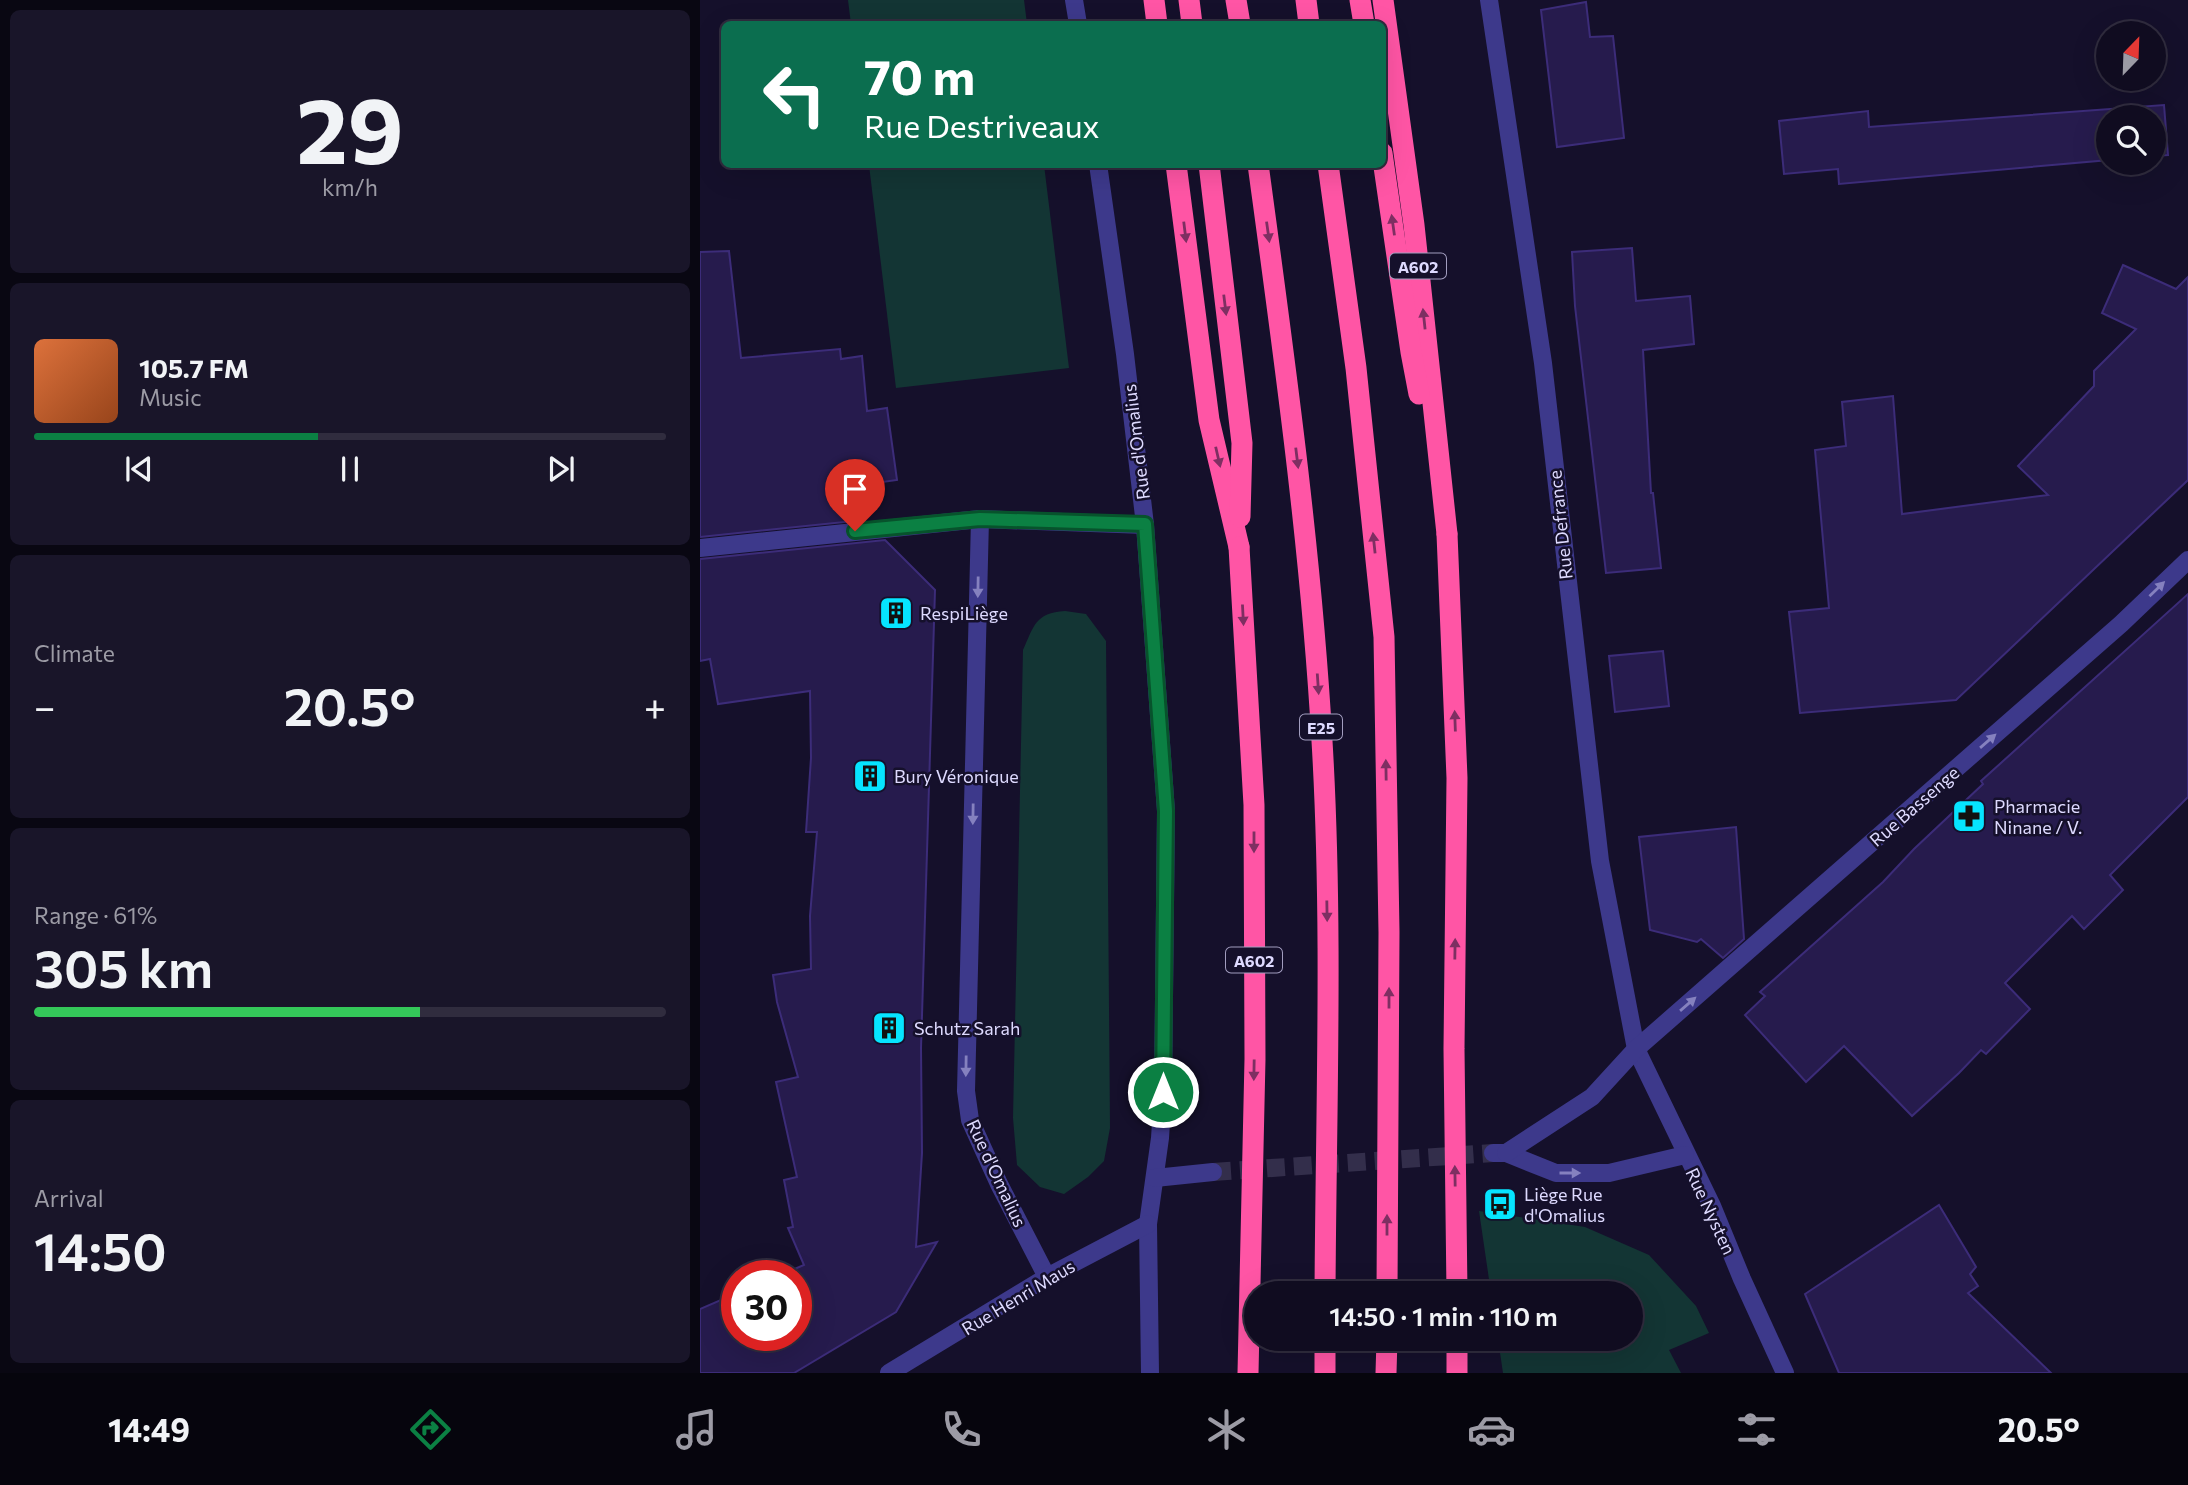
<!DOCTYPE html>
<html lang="en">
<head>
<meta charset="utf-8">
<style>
	:root { --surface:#100c20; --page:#191529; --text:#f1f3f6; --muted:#9c9ba5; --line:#302c3e; --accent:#0b8043 }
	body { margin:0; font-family:Commissioner,sans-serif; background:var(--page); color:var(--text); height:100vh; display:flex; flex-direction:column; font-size:26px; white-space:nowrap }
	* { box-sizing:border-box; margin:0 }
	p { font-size:23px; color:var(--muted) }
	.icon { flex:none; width:38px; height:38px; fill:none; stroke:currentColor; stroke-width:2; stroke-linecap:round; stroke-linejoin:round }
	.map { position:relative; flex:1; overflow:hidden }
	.details { display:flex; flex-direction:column; gap:10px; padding:10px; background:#090712; width:700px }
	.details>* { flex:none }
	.top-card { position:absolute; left:21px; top:21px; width:665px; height:147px; border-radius:10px; box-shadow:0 7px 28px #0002,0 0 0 2px var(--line); background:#0b6e4f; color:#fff; overflow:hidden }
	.needle { width:46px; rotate:23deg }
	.tools { position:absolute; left:1396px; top:21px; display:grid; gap:14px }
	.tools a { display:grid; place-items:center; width:70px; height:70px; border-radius:50%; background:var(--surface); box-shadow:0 7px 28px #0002,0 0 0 2px var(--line); font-size:35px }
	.speed { position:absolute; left:21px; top:1260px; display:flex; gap:14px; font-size:35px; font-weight:700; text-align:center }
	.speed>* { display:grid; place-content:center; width:91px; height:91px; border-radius:50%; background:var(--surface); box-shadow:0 7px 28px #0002,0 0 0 2px var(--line); line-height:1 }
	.speed .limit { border:10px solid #d22; background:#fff; color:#111 }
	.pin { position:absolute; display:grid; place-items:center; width:60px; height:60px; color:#fff; margin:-72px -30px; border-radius:50% 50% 50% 0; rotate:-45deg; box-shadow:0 0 7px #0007 }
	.pin .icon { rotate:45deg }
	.me { position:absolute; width:77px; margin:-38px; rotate:0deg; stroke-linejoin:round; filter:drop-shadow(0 0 5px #0008) }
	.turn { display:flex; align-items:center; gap:24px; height:147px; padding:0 28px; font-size:32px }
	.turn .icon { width:91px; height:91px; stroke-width:2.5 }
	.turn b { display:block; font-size:49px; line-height:60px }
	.big { font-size:52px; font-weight:600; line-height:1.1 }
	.details .widget { flex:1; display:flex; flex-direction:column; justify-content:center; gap:10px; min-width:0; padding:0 24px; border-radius:10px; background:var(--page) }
	.details .dial { align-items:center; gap:0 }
	.dial b { font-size:91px; line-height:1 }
	.song { display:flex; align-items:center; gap:21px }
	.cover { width:84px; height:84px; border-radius:10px; background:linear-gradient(135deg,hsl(20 70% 55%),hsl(20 70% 35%)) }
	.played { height:7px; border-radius:4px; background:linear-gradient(90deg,var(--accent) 45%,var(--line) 45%) }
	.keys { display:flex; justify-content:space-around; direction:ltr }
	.heat { display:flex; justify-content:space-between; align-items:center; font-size:38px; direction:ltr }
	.charge { height:10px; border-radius:5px; background:linear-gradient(90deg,#34c759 61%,var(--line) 0) }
	.trip { position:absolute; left:544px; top:1281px; width:399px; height:70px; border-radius:35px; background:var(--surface); box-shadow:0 7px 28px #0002,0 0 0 2px var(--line); font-weight:600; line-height:70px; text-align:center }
	.dock { display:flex; height:112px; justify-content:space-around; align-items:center; background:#06050d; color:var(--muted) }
	.dock .icon { width:49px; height:49px }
	.dock .current { color:var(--accent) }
	.dock b { font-size:32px; color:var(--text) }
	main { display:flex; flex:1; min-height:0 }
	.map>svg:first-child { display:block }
	.green { fill:#133534 }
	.building { fill:#261b4d; stroke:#3c2c79; stroke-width:2 }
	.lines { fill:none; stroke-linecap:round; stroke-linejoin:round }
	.minor-tunnel { stroke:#332e4b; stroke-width:18; stroke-dasharray:18 9; stroke-linecap:butt }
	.minor { stroke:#3d398b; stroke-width:18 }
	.highway { stroke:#ff55a5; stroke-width:21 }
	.highway-bridge { stroke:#ff55a5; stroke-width:21 }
	.oneway { fill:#7e2f62 }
	.oneway2 { fill:#8581bf }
	.route-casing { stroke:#07532c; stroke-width:18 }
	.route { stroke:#0b8043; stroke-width:12 }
	.labels { text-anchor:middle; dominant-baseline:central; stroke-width:5; stroke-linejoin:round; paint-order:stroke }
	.shield { fill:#15102b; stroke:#a29dbf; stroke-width:2 }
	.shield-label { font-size:16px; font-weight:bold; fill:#dedaff }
	.street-label { font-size:18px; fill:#dedaff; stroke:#15102b }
	.poi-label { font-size:18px; fill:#dedaff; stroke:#15102b; text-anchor:start }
</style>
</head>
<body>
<main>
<section class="details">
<div class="widget dial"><b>29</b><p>km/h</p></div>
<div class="widget">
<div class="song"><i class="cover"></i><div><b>105.7 FM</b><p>Music</p></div></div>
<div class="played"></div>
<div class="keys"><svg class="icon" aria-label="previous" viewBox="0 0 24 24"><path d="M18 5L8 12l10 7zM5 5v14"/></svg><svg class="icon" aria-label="pause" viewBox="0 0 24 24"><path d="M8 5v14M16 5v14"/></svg><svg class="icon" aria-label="next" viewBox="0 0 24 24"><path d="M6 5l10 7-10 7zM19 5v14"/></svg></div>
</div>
<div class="widget"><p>Climate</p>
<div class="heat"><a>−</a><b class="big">20.5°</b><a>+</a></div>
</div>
<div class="widget"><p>Range · 61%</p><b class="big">305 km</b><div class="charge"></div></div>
<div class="widget"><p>Arrival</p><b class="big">14:50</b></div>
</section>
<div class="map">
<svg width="1488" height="1373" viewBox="0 0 1488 1373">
	<rect width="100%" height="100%" fill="#15102b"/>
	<!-- green -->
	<g class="green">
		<polygon points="148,0 324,0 327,24 151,24"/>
		<polygon points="169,165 344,165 369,368 196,388"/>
		<path d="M 365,611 L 386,614 L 406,641 L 410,1128 L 404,1161 L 388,1177 L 364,1194 L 340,1187 L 317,1165 L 313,1118 L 323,650 C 334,626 335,613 365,611 Z"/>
		<polygon points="779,1211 885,1227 949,1255 996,1306 1009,1333 969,1350 981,1373 803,1373 798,1339 931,1339 931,1293 791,1293"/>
	</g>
	<!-- building -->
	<g class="building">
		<polygon points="886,2 890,37 913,36 924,138 857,147 841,10"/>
		<polygon points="1464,105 1468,155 1454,156 1454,117 1409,117 1409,160 1139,184 1138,169 1084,174 1079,121 1168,111 1169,127"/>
		<polygon points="932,248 936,301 990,296 994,344 943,350 951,493 953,493 961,568 906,573 875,306 872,252"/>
		<polygon points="29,251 41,358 140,349 141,359 162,356 167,411 187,408 197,480 133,489 164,520 0,537 0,252"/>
		<polygon points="1423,265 1476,289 1488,277 1488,480 1256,700 1100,713 1089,612 1129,608 1115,450 1146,446 1142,402 1193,396 1202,514 1348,495 1318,466 1394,386 1394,371 1436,329 1402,313"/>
		<polygon points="185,540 235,590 221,1048 222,1153 216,1247 237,1242 196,1312 94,1373 0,1373 0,1309 37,1293 37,1335 96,1335 96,1276 78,1276 104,1265 88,1228 93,1227 84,1180 97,1177 76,1082 98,1077 77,1002 73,975 111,969 110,916 117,832 106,832 111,758 110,691 18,704 10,659 0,661 0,559"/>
		<polygon points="1488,594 1488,797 1410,875 1423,890 1384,929 1372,916 1305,983 1330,1009 1286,1054 1281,1050 1259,1073 1212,1116 1144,1046 1106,1082 1045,1015 1065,996 1060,992 1183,882 1214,849 1283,784 1281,781"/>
		<polygon points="963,651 969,706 915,712 909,656"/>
		<polygon points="1036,827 1044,939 1023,958 1001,939 997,942 950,930 939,837"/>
		<polygon points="1239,1205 1276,1267 1270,1274 1278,1286 1268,1293 1351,1373 1139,1373 1105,1294"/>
	</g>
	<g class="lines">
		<!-- minor-tunnel -->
		<polyline class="minor-tunnel" points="513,1172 793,1153"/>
		<!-- minor -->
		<g class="minor">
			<polyline points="374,0 378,24"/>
			<polyline points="789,0 843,363 900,861 936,1049 1012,1206 1042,1279 1085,1373"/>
			<polyline points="398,164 425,354 445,525 466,811 463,1092 460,1138 448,1224 450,1373"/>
			<polyline points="280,519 266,1091 270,1120 299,1184 347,1277"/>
			<polyline points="0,548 280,519 445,525"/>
			<polyline points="793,1153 806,1153 856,1173 909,1173 985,1155"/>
			<polyline points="806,1153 892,1097 936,1049 1421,624 1488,560"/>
			<polyline points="455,1178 513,1172"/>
			<polyline points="189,1373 347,1277 448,1224"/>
		</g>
		<!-- highway -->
		<g class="highway">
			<polyline points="454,0 457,24"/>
			<polyline points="489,0 492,24"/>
			<polyline points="536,0 540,24"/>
			<polyline points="606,0 609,24"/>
			<polyline points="660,0 664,24"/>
			<polyline points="683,0 714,225 747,534"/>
			<polyline points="682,153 711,352 719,394"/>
			<polyline points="476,164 509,420 539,547"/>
			<polyline points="509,164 542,443 540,517"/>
			<polyline points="757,1339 757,1373"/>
			<polyline points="625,1373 625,1339"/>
			<polyline points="686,1373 687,1339"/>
		</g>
		<!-- highway-bridge -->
		<g class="highway-bridge">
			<path d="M 558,164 C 584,356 611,548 622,741 C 633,925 626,1109 625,1293"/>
			<polyline points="628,164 656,368 684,637 689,932 687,1293"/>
			<polyline points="747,534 757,778 754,1049 757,1293"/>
			<polyline points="539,547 554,805 555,1059 548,1373"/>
		</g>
	</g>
	<!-- one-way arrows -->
	<defs><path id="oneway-solid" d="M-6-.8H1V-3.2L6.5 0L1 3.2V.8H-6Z" transform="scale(1.75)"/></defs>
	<g class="oneway">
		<use href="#oneway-solid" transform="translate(693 225) rotate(-98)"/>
		<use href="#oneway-solid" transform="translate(485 232) rotate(83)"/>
		<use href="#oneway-solid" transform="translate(568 232) rotate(82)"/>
		<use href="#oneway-solid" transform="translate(525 305) rotate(83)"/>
		<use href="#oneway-solid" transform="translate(724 319) rotate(-96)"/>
		<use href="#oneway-solid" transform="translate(518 457) rotate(77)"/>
		<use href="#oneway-solid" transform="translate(597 458) rotate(83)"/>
		<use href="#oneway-solid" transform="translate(674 543) rotate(-96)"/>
		<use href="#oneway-solid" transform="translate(543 615) rotate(87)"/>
		<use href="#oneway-solid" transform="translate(618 684) rotate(86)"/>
		<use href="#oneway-solid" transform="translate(755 721) rotate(-92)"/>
		<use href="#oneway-solid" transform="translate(686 770) rotate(-91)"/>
		<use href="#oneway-solid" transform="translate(554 842) rotate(90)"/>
		<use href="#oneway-solid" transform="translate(627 911) rotate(89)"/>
		<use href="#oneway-solid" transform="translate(755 949) rotate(-89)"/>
		<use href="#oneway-solid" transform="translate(689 998) rotate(-90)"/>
		<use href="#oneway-solid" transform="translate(554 1070) rotate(91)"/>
		<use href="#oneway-solid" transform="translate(755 1176) rotate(-91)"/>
		<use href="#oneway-solid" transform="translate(687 1225) rotate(-90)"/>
	</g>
	<g class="oneway2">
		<use href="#oneway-solid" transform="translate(278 587) rotate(91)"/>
		<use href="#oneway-solid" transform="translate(1457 589) rotate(-44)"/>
		<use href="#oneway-solid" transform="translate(1288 741) rotate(-41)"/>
		<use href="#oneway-solid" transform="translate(273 814) rotate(91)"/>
		<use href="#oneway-solid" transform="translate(988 1004) rotate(-41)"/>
		<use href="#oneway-solid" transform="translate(266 1066) rotate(91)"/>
		<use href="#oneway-solid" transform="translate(870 1173)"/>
	</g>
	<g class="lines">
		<!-- route casing -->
		<g class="route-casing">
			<polyline id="route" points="155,531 280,519 445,524 466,811 463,1092"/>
		</g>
		<!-- route -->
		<use href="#route" class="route"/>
	</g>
	<!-- icons -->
	<defs>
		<g id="building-square" transform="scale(1.75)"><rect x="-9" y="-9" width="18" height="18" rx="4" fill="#06e4ff" stroke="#15102b"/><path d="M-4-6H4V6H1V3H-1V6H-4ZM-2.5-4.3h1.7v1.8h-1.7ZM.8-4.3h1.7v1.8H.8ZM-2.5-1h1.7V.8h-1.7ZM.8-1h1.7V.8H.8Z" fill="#111"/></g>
		<g id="pharmacy-square" transform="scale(1.75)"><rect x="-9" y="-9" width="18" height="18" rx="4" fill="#06e4ff" stroke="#15102b"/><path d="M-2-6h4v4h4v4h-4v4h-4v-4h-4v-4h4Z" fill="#111"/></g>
		<g id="bus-square" transform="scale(1.75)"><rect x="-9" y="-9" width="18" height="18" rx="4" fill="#06e4ff" stroke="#15102b"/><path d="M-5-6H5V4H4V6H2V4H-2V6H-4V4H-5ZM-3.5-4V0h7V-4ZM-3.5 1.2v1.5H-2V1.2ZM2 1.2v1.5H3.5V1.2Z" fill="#111"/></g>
	</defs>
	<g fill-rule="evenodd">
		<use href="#building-square" x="196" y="613"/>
		<use href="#building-square" x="170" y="776"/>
		<use href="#pharmacy-square" x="1269" y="816"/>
		<use href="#building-square" x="189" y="1028"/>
		<use href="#bus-square" x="800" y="1204"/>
	</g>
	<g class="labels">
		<!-- shield labels -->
		<g class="shield">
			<rect x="690" y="253.5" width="56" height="25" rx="5"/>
			<rect x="600" y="714.5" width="42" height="25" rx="5"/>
			<rect x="526" y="947.5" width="56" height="25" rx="5"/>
		</g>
		<g class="shield-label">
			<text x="718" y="266">A602</text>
			<text x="621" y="727">E25</text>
			<text x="554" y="960">A602</text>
		</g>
		<!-- street labels -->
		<g class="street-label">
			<text transform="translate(436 442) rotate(-97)">Rue d'Omalius</text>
			<text transform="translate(860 525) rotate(-96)">Rue Defrance</text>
			<text transform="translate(1214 806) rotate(-41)">Rue Bassenge</text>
			<text transform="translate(297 1173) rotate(65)">Rue d'Omalius</text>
			<text transform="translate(1011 1211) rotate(65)">Rue Nysten</text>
			<text transform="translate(318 1297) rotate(-31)">Rue Henri Maus</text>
		</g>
		<!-- poi labels -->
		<g class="poi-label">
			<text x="220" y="613">RespiLiège</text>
			<text x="194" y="776">Bury Véronique</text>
			<text x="1294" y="806">Pharmacie<tspan x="1294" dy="21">Ninane / V.</tspan></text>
			<text x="214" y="1028">Schutz Sarah</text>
			<text x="824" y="1194">Liège Rue<tspan x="824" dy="21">d'Omalius</tspan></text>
		</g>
	</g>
</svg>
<div class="tools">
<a><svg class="needle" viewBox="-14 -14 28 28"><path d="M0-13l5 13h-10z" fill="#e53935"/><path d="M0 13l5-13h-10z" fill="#9c9ba5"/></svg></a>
<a><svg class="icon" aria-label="search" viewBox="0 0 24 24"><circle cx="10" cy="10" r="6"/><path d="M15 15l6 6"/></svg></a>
</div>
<div class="speed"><div class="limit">30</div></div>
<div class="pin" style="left:155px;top:531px;background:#d93025"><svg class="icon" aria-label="arrive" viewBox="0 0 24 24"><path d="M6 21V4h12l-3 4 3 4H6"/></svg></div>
<svg class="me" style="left:463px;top:1092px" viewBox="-20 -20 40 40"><circle r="17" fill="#0b8043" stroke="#fff" stroke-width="3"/><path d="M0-11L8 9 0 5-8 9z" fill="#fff"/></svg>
<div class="trip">14:50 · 1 min · 110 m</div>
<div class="top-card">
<div class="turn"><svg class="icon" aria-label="left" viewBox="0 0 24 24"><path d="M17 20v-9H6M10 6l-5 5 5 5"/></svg><div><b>70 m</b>Rue Destriveaux</div></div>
</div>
</div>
</main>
<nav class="dock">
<b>14:49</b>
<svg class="icon current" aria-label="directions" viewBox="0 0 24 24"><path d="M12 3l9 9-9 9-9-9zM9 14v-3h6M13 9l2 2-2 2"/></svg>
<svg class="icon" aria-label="music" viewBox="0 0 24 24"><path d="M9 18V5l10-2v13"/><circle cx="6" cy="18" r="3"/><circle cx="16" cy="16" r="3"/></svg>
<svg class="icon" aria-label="phone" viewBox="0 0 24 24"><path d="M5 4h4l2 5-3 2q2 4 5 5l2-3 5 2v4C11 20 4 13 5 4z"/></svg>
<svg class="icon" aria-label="climate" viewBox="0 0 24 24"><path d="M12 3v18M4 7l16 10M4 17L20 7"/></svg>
<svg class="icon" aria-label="car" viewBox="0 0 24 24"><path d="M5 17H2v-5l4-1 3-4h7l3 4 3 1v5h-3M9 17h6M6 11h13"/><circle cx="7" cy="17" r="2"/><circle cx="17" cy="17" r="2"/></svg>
<svg class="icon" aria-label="filters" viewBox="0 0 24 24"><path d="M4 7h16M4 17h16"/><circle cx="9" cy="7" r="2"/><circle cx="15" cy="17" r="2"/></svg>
<b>20.5°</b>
</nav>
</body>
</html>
